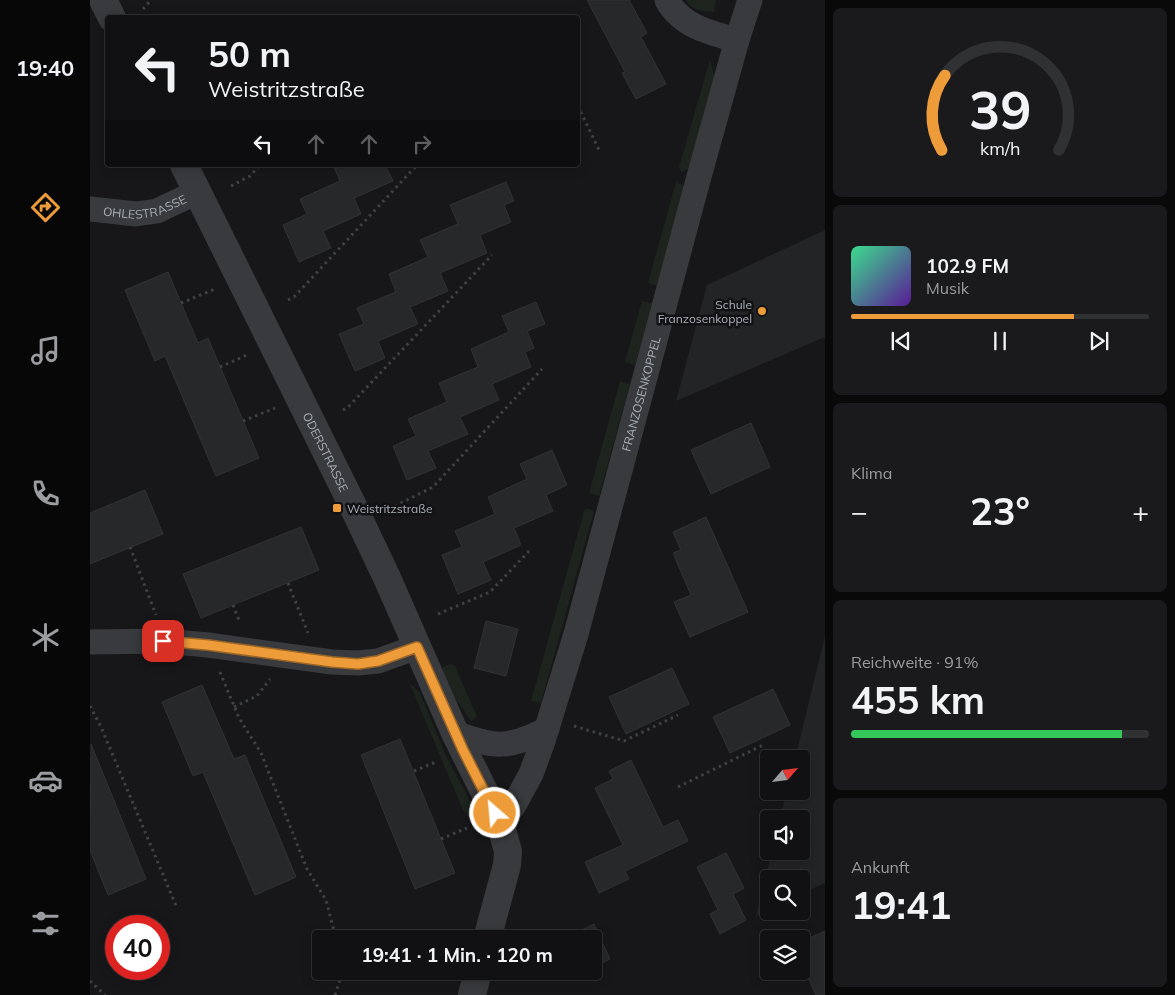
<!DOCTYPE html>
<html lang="de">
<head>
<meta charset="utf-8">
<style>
	:root { --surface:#111113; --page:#1a1a1c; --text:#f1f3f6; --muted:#9c9da0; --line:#303133; --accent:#ee9c3a }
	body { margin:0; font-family:Mulish,sans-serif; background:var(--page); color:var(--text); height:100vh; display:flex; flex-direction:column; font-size:19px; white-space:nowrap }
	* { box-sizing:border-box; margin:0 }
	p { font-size:16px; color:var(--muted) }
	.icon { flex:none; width:28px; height:28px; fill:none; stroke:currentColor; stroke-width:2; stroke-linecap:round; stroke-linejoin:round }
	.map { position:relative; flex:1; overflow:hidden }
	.details { display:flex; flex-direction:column; gap:8px; padding:8px; background:#09090a; width:350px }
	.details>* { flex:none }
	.top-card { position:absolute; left:15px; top:15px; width:475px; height:152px; border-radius:5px; box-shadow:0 2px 12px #0003,0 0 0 1px var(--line); background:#111113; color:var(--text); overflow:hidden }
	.needle { width:32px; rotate:62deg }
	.tools { position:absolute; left:670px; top:750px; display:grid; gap:10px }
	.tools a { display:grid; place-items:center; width:50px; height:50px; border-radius:5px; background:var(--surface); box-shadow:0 2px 12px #0003,0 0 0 1px var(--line); font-size:25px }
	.speed { position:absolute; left:15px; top:915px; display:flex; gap:10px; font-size:25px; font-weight:700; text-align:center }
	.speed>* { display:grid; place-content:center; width:65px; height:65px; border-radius:50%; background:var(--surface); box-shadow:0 2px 12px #0003,0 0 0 1px var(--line); line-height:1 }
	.speed .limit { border:8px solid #d22; background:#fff; color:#111 }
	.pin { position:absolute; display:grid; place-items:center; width:42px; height:42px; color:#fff; margin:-21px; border-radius:10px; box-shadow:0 2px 8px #0006 }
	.me { position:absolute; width:55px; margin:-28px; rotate:333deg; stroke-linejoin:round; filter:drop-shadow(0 0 4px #0008) }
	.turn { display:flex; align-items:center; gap:18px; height:105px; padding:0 20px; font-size:22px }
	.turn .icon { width:65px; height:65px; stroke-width:2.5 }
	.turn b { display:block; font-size:35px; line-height:42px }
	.lanes { display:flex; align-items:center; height:48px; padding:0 20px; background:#0003; justify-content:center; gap:25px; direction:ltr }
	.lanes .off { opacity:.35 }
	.big { font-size:38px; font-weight:700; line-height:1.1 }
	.details .card { flex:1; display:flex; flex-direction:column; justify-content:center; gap:8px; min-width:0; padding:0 18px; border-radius:8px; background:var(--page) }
	.details .dial { align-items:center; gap:0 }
	.dial svg { height:130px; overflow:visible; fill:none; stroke:var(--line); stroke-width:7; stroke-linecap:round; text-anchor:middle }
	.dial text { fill:var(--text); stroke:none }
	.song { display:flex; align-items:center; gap:15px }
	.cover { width:60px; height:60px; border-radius:8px; background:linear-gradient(135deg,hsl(150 70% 55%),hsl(270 70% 35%)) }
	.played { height:5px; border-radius:2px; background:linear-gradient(90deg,var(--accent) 75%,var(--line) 75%) }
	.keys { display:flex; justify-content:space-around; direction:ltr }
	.heat { display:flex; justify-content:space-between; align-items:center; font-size:28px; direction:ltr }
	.charge { height:8px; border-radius:4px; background:linear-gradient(90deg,#34c759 91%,var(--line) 0) }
	.trip { position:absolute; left:222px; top:930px; width:290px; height:50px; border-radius:5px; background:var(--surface); box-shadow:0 2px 12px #0003,0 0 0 1px var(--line); font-weight:700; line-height:50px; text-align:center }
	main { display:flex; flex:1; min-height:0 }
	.tabs { display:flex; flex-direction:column; width:90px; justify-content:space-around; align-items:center; background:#070708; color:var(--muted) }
	.tabs .icon { width:35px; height:35px }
	.tabs .active { color:var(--accent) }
	.tabs b { font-size:22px; color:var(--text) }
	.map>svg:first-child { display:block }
	.built { fill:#232426 }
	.green { fill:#1d241d }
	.building { fill:#27282a; stroke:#313235 }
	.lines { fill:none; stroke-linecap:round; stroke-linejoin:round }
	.path { stroke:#3e4145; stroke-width:3; stroke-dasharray:2.5 4; stroke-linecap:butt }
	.minor { stroke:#383a3e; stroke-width:25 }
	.tertiary { stroke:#383a3e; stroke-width:28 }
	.route-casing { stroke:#9b6526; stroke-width:12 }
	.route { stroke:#ee9c3a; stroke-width:9 }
	.poi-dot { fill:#ee9c3a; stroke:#121214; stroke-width:2 }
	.labels { text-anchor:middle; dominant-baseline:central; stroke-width:5; stroke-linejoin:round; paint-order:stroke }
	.street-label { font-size:12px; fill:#aab0b9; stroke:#121214 }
	.poi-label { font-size:12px; fill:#aab0b9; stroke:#121214; text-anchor:end }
</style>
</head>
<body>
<main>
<nav class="tabs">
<b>19:40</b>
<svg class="icon active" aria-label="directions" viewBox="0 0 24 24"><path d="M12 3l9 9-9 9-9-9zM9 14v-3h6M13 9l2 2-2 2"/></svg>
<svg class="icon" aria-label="music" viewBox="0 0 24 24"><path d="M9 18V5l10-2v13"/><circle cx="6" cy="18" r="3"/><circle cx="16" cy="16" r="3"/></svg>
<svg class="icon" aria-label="phone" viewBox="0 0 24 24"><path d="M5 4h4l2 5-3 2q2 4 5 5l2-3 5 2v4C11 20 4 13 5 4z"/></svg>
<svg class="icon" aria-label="climate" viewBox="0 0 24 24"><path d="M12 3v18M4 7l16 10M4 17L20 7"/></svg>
<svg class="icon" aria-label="car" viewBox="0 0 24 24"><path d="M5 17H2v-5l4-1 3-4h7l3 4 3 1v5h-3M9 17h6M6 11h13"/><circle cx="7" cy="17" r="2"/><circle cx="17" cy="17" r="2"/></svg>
<svg class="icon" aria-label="filters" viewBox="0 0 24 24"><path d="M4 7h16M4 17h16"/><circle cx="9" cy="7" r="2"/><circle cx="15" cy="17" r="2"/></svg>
</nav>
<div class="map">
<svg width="735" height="995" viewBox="0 0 735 995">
	<rect width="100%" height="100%" fill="#171719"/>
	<!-- built -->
	<g class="built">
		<polygon points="735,230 735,337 586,401 617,285"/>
		<polygon points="735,636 735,883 711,894 711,879 679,879 679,910 666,916 682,851 711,851 711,819 690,819 697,791 711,791 711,759 705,759"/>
	</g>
	<!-- green -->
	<g class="green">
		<path d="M 596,0 L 626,0 L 624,12 C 614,12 601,10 596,0 Z"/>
		<polygon points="620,60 625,78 599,169 591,172 589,167"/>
		<polygon points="586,182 594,185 567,286 558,283"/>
		<polygon points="552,301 562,303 545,365 535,362"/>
		<polygon points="530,381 540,384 509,496 499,493"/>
		<polygon points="495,508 504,511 451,703 441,701"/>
		<polygon points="360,664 365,666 387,717 381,721 362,693 351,668"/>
		<polygon points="319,682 330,693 356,756 394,827 388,830 373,810"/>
	</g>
	<!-- building -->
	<g class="building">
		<polygon points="497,0 539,0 557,33 551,37 576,84 546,99 532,73 535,72"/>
		<polygon points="243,165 295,165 303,181 264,198 271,214 233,231 241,248 209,262 193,225 217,214 210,199 250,181"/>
		<polygon points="416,182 424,201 414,205 421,222 390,235 397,253 350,273 358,291 320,307 328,324 288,341 295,358 265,371 249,334 274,324 267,308 306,292 299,274 338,257 330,240 368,224 360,205"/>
		<polygon points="78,272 108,343 118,338 169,458 126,476 75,356 65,361 35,290"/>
		<polygon points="446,302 455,324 437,331 444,348 435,352 441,367 402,384 409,400 370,417 378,434 338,451 346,468 317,480 303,446 326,436 318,419 357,402 349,383 388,367 381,349 419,332 412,316"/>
		<polygon points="661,423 680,467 621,494 601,450"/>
		<polygon points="462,450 477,485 456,495 463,511 424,528 431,545 393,562 401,580 368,594 352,555 372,547 365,531 405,514 398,497 437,479 430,464"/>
		<polygon points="55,490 73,534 0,564 0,513"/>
		<polygon points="616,517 658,612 600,637 584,602 601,595 583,553 591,550 583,532"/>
		<polygon points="211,527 229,570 111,618 93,574"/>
		<polygon points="396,621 428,629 416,676 384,668"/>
		<polygon points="582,668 599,704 536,734 519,697"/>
		<polygon points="112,685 144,759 155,755 206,877 165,895 113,772 103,776 72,702"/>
		<polygon points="683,689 700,725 640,753 623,717"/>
		<polygon points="310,739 365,873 325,889 271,755"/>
		<polygon points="1,744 56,879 18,895 0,850"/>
		<polygon points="541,760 573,827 588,820 598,841 535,871 539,879 509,893 495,862 533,845 505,788 523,779 519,771"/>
		<polygon points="636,853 654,888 643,894 656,920 630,934 620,914 628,910 607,867"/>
		<polygon points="504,924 520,959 504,967 504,939 473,939"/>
		<polygon points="735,931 735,995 726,995 711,963 711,942"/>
		<polygon points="473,971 494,971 477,979"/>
	</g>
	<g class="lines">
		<!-- path -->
		<g class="path">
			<polyline points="53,9 61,0"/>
			<polyline points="488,106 510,152"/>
			<polyline points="141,186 160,176 170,165"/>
			<polyline points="198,300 205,296 327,165"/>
			<polyline points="91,303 125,289"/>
			<polyline points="130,367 159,354"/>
			<polyline points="253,410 259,406 402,255"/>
			<polyline points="153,421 185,408"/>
			<polyline points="299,509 343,487 452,369"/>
			<polyline points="40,547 66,615"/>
			<polyline points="198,583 218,633"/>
			<polyline points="143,605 150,623"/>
			<polyline points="348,614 400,592 441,549"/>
			<polyline points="130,672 149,718 171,753 217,869 236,900 246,939"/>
			<polyline points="0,706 11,727 87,908"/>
			<polyline points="144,707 167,696 180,679"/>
			<polyline points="484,726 534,741 588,715"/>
			<polyline points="324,771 348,761"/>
			<polyline points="588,787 675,744"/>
			<polyline points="351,839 377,828"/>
			<polyline points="0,981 15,995"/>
			<polyline points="245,995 253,971"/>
		</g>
		<!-- minor -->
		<g class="minor">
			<path d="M 577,0 C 591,26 620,33 647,40"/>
			<path id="s1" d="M 0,209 L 46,214 L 67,211 L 107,192"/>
			<polyline points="0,642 73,641 118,645 242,662 268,663 288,661 327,647"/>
			<path d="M 365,733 C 405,748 418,749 457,729"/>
			<path id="s2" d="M 410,823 L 424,805 L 441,774 L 452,744 L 486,634 L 607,184 L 647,40 L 660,0"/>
		</g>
		<!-- tertiary -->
		<g class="tertiary">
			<polyline points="13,0 22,18"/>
			<path id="s3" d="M 94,165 L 262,504 L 298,580 L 365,733 L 410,823 L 418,851 L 417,865 L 397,939"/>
			<polyline points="382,995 388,971"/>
		</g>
	</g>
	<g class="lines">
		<!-- route casing -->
		<g class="route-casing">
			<polyline id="route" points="73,641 118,645 242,662 268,664 288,661 327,647 373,750 405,813"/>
		</g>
		<!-- route -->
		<use href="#route" class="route"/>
	</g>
	<!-- markers -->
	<g class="poi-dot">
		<circle cx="672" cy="311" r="5"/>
		<rect x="242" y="503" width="10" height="10" rx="2.5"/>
	</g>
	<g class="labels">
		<!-- street labels -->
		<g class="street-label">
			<text stroke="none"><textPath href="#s1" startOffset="56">OHLESTRASSE</textPath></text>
			<text stroke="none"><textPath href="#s2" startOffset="454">FRANZOSENKOPPEL</textPath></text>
			<text stroke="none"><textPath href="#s3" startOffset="320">ODERSTRASSE</textPath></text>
		</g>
		<!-- poi labels -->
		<g class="poi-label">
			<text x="662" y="304">Schule<tspan x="662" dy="14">Franzosenkoppel</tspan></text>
			<text x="257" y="508" text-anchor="start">Weistritzstraße</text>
		</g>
	</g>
</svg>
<div class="tools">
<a><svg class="needle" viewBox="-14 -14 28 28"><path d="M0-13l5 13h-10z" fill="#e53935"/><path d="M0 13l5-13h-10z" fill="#9c9da0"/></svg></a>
<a><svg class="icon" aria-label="sound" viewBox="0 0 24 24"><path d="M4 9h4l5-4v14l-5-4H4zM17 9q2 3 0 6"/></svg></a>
<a><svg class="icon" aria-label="search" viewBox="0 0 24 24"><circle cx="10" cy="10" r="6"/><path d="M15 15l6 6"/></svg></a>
<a><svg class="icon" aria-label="layers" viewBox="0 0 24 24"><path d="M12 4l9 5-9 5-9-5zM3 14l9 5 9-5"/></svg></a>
</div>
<div class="speed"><div class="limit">40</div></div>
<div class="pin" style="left:73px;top:641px;background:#d93025"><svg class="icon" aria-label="arrive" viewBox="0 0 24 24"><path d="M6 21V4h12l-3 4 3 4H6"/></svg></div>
<svg class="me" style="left:405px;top:813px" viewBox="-20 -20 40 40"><circle r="17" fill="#ee9c3a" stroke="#fff" stroke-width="3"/><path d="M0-11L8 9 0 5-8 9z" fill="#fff"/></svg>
<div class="trip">19:41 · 1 Min. · 120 m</div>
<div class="top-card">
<div class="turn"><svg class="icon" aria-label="left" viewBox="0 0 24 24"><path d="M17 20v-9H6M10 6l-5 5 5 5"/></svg><div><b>50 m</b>Weistritzstraße</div></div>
<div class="lanes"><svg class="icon" aria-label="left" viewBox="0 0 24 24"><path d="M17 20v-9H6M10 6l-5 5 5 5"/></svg><svg class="icon off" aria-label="ahead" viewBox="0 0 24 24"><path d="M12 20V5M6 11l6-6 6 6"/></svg><svg class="icon off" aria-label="ahead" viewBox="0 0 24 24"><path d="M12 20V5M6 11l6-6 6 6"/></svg><svg class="icon off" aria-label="right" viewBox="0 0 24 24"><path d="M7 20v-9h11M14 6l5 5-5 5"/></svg></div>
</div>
</div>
<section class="details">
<div class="card dial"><svg viewBox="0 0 100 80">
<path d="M14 69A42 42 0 1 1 86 69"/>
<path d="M14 69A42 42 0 0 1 16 23" stroke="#ee9c3a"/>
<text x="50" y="56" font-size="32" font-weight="700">39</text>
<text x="50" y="72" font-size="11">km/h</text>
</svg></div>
<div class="card">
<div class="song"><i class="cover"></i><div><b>102.9 FM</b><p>Musik</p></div></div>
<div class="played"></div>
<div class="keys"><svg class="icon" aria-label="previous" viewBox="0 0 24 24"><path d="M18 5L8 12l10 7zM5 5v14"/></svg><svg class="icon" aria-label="pause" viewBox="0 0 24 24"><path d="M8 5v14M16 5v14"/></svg><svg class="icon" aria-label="next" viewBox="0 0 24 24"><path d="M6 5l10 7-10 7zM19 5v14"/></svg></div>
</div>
<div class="card"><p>Klima</p>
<div class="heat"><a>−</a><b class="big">23°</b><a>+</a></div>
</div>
<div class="card"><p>Reichweite · 91%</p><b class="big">455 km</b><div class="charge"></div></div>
<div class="card"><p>Ankunft</p><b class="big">19:41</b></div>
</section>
</main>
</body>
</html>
